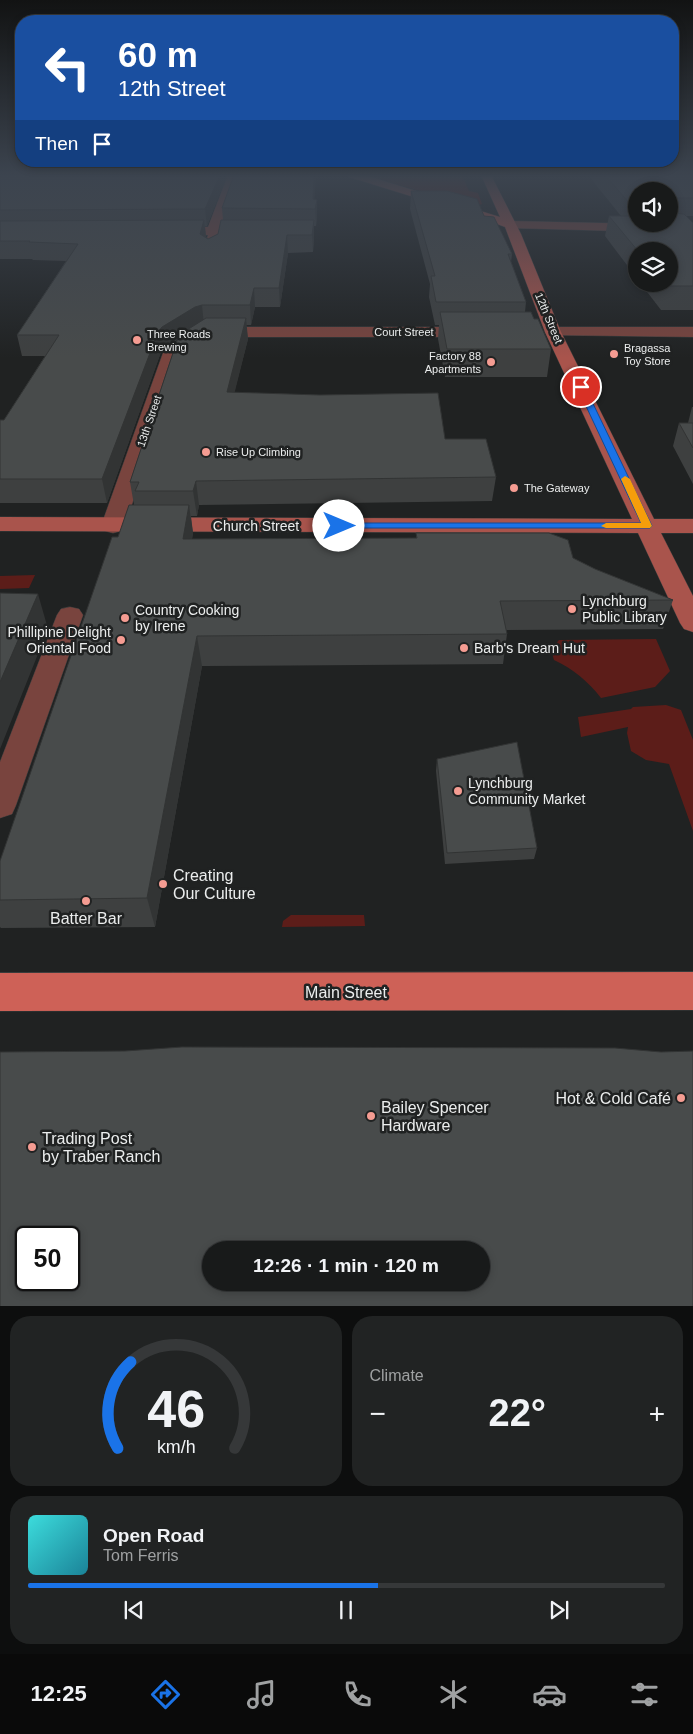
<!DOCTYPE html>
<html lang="en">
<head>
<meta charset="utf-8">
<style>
	:root { --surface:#181a1a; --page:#212323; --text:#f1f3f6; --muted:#9fa1a2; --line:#363839; --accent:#1a73e8 }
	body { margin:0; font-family:Arial,sans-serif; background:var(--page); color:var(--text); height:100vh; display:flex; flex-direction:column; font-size:19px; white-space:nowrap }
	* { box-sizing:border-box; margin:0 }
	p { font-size:16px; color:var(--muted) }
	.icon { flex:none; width:28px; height:28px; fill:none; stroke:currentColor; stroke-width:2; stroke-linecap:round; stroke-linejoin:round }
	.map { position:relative; height:1306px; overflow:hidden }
	.drawer { display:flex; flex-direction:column; gap:10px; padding:10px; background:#0d0e0e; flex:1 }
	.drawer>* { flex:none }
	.hud { position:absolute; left:15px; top:15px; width:664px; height:152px; border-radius:20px; box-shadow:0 2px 8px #0003,0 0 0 1px var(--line); background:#1a4fa0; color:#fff; overflow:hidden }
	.buttons { position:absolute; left:628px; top:182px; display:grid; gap:10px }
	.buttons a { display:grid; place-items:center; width:50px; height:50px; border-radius:50%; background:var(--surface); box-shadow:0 2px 8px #0003,0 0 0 1px var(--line); font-size:25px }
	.speed { position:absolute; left:15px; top:1226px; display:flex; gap:10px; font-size:25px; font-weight:700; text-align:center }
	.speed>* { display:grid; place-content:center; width:65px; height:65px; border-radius:50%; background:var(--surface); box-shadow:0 2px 8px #0003,0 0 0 1px var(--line); line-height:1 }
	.speed .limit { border:2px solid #111; border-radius:8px; background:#fff; color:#111 }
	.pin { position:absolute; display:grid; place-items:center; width:42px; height:42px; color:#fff; margin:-21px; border:2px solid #fff; border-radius:50%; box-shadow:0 1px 5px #0007 }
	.me { position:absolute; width:55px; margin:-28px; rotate:90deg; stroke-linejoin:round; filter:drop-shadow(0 0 4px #0008) }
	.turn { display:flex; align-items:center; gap:18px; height:105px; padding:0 20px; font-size:22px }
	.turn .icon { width:65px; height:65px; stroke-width:2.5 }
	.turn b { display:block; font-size:35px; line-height:42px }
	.then { display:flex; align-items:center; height:48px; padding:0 20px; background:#0003; gap:10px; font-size:19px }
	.big { font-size:38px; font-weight:800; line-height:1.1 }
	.drawer .card { flex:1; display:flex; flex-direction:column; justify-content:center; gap:8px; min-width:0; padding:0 18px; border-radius:20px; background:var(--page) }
	.drawer .dial { align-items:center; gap:0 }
	.dial svg { height:130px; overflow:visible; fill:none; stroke:var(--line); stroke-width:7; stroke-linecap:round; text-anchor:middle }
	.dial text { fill:var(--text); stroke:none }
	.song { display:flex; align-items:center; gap:15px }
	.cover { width:60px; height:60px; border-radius:8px; background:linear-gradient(135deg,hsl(180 70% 55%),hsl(190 70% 35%)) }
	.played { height:5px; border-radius:2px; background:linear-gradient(90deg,var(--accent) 55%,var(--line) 55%) }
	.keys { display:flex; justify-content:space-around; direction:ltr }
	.heat { display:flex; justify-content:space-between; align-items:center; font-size:28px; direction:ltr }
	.drawer .tiles { flex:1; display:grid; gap:10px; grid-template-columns:1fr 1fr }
	.card:last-child { grid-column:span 2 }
	.trip { position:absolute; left:202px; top:1241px; width:288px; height:50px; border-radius:25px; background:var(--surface); box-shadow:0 2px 8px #0003,0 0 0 1px var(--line); font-weight:800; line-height:50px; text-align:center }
	.tabs { display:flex; height:80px; justify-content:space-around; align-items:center; background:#0a0a0a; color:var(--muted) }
	.tabs .icon { width:35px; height:35px }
	.tabs .current { color:var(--accent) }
	.tabs b { font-size:22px; color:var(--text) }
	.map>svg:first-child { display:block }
	.green { fill:#5c1d19 }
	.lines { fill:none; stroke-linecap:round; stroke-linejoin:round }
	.minor-casing { stroke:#3c3e3e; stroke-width:1 }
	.tertiary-casing { stroke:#3c3e3e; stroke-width:1 }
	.secondary-casing { stroke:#3c3e3e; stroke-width:1 }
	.primary-casing { stroke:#3c3e3e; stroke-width:1 }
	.minor { fill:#79443e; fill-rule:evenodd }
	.tertiary { fill:#79443e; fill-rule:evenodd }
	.secondary { fill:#a9544c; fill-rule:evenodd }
	.primary { fill:#ce6157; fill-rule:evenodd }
	.wall { fill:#3e4040; fill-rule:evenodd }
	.shaded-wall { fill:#323434 }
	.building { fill:#484b4b; stroke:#323434; fill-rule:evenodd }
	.route { fill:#1a73e8; stroke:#114b97 }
	.slow { fill:#f59e0b }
	.poi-dot { fill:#f59c92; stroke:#202222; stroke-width:2 }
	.labels { text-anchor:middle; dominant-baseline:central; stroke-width:5; stroke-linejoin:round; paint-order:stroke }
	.far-street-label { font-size:11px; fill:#ebeded; stroke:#202222 }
	.far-poi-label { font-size:11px; fill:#ebeded; stroke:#202222; text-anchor:start }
	.street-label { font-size:14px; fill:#ebeded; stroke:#202222 }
	.poi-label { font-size:14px; fill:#ebeded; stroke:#202222; text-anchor:start }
	.near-poi-label { font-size:16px; fill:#ebeded; stroke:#202222; text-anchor:start }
	.near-street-label { font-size:16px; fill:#ebeded; stroke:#202222 }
</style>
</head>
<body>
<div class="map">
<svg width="693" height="1307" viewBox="0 0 693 1307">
	<rect width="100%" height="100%" fill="#202222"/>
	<!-- green -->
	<g class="green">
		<polygon points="363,175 462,175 469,191 478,193 482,204 474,206"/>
		<polygon points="35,575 29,588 0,589 0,576"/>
		<path d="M 656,639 L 670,671 L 655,687 L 601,698 C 588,681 573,669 554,660 L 551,650 L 559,640 Z"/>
		<polygon points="666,705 681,710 693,740 693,831 669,764 646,760 631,751 627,733 628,727 581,737 578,717 631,709 633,707"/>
		<polygon points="291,915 364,915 365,926 282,927 283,921"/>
	</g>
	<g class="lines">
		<!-- minor casing -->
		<g class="minor-casing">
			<g id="minor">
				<polygon points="228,175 238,175 221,227 256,227 261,228 262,231 261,234 221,235 219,247 212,251 205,247 208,235 164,234 163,231 164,228 169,227 208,227"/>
				<polygon points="204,327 474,327 480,329 482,332 480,335 474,337 208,337 180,355 125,526 121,531 113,533 105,531 101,526 163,353 166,349 198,329"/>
				<polygon points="70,607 79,609 83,615 16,805 12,814 0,818 0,762 57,615 61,609"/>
			</g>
		</g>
		<!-- tertiary casing -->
		<g class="tertiary-casing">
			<g id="tertiary">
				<polygon points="511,221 693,225 693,233 507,228 505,225"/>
				<polygon points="553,327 693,327 693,337 547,335 545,332 547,329"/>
			</g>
		</g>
		<!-- secondary casing -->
		<g class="secondary-casing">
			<polygon id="secondary" points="348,175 365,175 500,217 481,175 491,175 521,234 561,332 654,519 693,519 693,533 661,533 693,596 693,632 684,629 680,623 638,533 0,531 0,517 632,519 545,332 505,227 478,217 349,177"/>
		</g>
		<!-- primary casing -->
		<g class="primary-casing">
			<polygon id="primary" points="693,972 693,1010 0,1011 0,973"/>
		</g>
		<!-- minor -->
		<use href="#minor" class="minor"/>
		<!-- tertiary -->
		<use href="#tertiary" class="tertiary"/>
		<!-- secondary -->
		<use href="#secondary" class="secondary"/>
		<!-- primary -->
		<use href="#primary" class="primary"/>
	</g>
	<!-- wall -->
	<g class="wall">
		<polygon points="0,175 227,175 207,226 205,226 206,237 208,239 218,234 223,220 222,208 234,175 316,175 314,199 317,200 317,216 316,226 314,226 314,237 313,252 288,253 280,307 255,307 251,325 246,325 248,339 234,393 445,439 496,477 492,501 199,505 197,516 191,516 193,533 192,539 416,538 416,533 573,558 595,569 673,600 663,629 506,630 507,634 503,664 202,666 155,927 1,928 0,927 0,861 118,537 134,505 130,482 177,340 164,348 161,352 107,503 0,503 0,420 4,420 45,356 22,356 17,335 66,261 33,260 32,259 0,259"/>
		<path d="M 588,175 L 693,175 L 693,216 L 685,216 L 693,223 L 693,310 L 661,310 L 641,284 L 669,284 L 669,251 L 636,251 L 636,277 L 605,236 L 609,216 L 621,216 ZM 636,191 L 669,191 L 669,224 L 636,224 Z"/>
		<polygon points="411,191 512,254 511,262 526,302 525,312 534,319 551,349 547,377 445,377 438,339 439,325 435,325 429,297 430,284 410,209"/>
		<polygon points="692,407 693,407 693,484 673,446 679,423 688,423"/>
		<polygon points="437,759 537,848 534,859 445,864 436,771"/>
	</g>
	<!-- shaded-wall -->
	<g class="shaded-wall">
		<polygon points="220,175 227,175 207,226 205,209"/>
		<polygon points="314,175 316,175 314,209 313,199"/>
		<polygon points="317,200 317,216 316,226 315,209"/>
		<polygon points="204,220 206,237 200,234"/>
		<polygon points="314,220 314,237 313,252 312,235"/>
		<polygon points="287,235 288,253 280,307 279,288"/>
		<polygon points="254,288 255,307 251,325 250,305"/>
		<polygon points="202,305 204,325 197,327 164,348 161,352 107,503 102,479 158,332 162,327 195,307"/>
		<polygon points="246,318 248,339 229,415 227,392"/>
		<polygon points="196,481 199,505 197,516 193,491"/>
		<polygon points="189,505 193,533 187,568 183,539"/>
		<polygon points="38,594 48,629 0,749 0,682"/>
		<polygon points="197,636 202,666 155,927 147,898"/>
	</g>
	<!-- building -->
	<g class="building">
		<polygon points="0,175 220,175 205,209 0,210"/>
		<polygon points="234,175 314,175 313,199 317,200 315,209 222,208"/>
		<polygon points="605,175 693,175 693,198 669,198 669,191 636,191 636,204 630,204"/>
		<polygon points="411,191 447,191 477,199 484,216 494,217 512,254 508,254 526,302 436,302 431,276 435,276"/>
		<polygon points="669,213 684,214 693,223 693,286 667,286 665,284 669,284 669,251 638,251 609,216 636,216 636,224 669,224"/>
		<polygon points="204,220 200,234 208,239 218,234 221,220 314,220 312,235 287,235 279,288 254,288 250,305 202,305 195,307 162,327 158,332 102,479 0,479 0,420 4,420 59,335 17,335 78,244 29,242 30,241 0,241 0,221"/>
		<polygon points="440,312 531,312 534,319 538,319 551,349 447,349"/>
		<polygon points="206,318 246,318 227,392 320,395 438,393 445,439 486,439 496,477 196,481 193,491 135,491 139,482 130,482 179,335"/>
		<polygon points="679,423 693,423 693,448"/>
		<polygon points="129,505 189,505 183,539 417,538 416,533 549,533 568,540 573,558 595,569 673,600 500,601 507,634 197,636 147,898 0,900 0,861 112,537 118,537"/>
		<polygon points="0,593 38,594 0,682"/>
		<polygon points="517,742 537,848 447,853 437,759"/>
		<path d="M 182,1047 L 615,1048 L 661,1052 L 693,1051 L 693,1307 L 0,1307 L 0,1052 L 125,1051 ZM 26,1238 L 69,1238 L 69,1280 L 26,1280 ZM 211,1250 L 481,1250 L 481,1282 L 211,1282 Z"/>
	</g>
	<!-- sky -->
	<linearGradient id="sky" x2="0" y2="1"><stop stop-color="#121313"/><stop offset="0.49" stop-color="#3c444f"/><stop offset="1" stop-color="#3c444f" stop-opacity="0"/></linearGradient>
	<rect width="693" height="358" fill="url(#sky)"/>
	<!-- route -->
	<polygon class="route" points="581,384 585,387 652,526 650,528 339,528 335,526 339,523 641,523 577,387"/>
	<!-- slow -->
	<polygon class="slow" points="625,476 630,479 652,526 650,528 606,528 601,526 606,523 641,523 621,479"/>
	<!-- markers -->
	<g class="poi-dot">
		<circle cx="137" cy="340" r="5"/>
		<circle cx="614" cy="354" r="5"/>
		<circle cx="491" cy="362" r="5"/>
		<circle cx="206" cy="452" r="5"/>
		<circle cx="514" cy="488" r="5"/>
		<circle cx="572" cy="609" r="5"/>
		<circle cx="125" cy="618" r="5"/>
		<circle cx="121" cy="640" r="5"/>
		<circle cx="464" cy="648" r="5"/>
		<circle cx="458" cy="791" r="5"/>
		<circle cx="163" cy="884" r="5"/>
		<circle cx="86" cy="901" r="5"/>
		<circle cx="681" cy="1098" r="5"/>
		<circle cx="371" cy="1116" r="5"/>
		<circle cx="32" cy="1147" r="5"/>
	</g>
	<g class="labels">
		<!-- far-street labels -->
		<g class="far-street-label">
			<text transform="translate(549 318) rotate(67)">12th Street</text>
			<text x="404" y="332">Court Street</text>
			<text transform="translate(149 421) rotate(-71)">13th Street</text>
		</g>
		<!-- far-poi labels -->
		<g class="far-poi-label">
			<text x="147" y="334">Three Roads<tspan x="147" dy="13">Brewing</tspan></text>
			<text x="624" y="348">Bragassa<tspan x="624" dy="13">Toy Store</tspan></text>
			<text x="481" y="356" text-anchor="end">Factory 88<tspan x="481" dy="13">Apartments</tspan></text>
			<text x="216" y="452">Rise Up Climbing</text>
			<text x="524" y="488">The Gateway</text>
		</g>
		<!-- street labels -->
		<g class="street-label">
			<text x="256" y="526">Church Street</text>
		</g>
		<!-- poi labels -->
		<g class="poi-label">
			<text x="582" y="601">Lynchburg<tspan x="582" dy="16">Public Library</tspan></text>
			<text x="135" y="610">Country Cooking<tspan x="135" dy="16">by Irene</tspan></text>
			<text x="111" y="632" text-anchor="end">Phillipine Delight<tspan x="111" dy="16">Oriental Food</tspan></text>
			<text x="474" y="648">Barb's Dream Hut</text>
			<text x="468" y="783">Lynchburg<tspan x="468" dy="16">Community Market</tspan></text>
		</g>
		<!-- near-poi labels -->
		<g class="near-poi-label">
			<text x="173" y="875">Creating<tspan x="173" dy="18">Our Culture</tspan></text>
			<text x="86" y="918" text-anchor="middle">Batter Bar</text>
			<text x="671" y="1098" text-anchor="end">Hot &amp; Cold Café</text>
			<text x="381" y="1107">Bailey Spencer<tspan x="381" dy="18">Hardware</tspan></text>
			<text x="42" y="1138">Trading Post<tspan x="42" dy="18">by Traber Ranch</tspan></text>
		</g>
		<!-- near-street labels -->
		<g class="near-street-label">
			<text x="346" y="992">Main Street</text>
		</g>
	</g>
</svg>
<div class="buttons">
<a><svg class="icon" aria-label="sound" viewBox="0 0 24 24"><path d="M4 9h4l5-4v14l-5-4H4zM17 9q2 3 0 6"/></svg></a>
<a><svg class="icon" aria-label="layers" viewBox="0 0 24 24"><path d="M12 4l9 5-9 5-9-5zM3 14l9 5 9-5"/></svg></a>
</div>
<div class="speed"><div class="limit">50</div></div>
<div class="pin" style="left:581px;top:387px;background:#d93025"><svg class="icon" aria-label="arrive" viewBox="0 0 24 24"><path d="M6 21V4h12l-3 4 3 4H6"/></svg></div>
<svg class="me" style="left:339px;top:526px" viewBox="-20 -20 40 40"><circle r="19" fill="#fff"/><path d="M0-13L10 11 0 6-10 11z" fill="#1a73e8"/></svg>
<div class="trip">12:26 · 1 min · 120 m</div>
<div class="hud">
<div class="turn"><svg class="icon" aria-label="left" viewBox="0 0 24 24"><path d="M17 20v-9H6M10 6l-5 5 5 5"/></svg><div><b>60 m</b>12th Street</div></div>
<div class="then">Then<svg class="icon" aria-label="arrive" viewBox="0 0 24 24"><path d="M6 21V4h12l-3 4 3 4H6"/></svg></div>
</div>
</div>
<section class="drawer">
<div class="tiles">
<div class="card dial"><svg viewBox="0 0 100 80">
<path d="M14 69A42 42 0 1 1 86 69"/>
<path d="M14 69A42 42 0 0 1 22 16" stroke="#1a73e8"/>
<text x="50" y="56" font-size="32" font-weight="700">46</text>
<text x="50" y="72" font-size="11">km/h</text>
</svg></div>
<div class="card"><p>Climate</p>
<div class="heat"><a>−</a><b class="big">22°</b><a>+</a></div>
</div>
<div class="card">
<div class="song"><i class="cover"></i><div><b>Open Road</b><p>Tom Ferris</p></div></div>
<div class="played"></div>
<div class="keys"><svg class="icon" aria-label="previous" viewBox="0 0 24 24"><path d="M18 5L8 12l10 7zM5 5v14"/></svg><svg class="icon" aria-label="pause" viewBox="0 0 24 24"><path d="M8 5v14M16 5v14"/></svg><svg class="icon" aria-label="next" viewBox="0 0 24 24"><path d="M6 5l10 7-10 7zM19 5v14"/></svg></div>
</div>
</div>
</section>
<nav class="tabs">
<b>12:25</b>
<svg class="icon current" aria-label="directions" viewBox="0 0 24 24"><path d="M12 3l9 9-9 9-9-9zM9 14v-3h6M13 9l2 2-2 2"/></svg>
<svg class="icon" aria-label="music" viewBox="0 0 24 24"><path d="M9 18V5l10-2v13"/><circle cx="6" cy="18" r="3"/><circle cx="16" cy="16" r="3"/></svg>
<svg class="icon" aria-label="phone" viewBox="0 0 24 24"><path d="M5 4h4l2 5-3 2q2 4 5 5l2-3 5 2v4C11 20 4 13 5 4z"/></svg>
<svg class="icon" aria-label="climate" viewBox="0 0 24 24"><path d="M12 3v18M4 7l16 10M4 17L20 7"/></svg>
<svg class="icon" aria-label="car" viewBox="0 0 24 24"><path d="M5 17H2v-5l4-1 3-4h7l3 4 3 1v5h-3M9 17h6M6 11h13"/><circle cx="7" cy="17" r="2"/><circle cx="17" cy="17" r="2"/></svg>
<svg class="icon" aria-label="filters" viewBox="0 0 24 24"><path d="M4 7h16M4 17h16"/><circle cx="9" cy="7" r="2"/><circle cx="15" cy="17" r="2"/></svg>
</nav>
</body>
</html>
